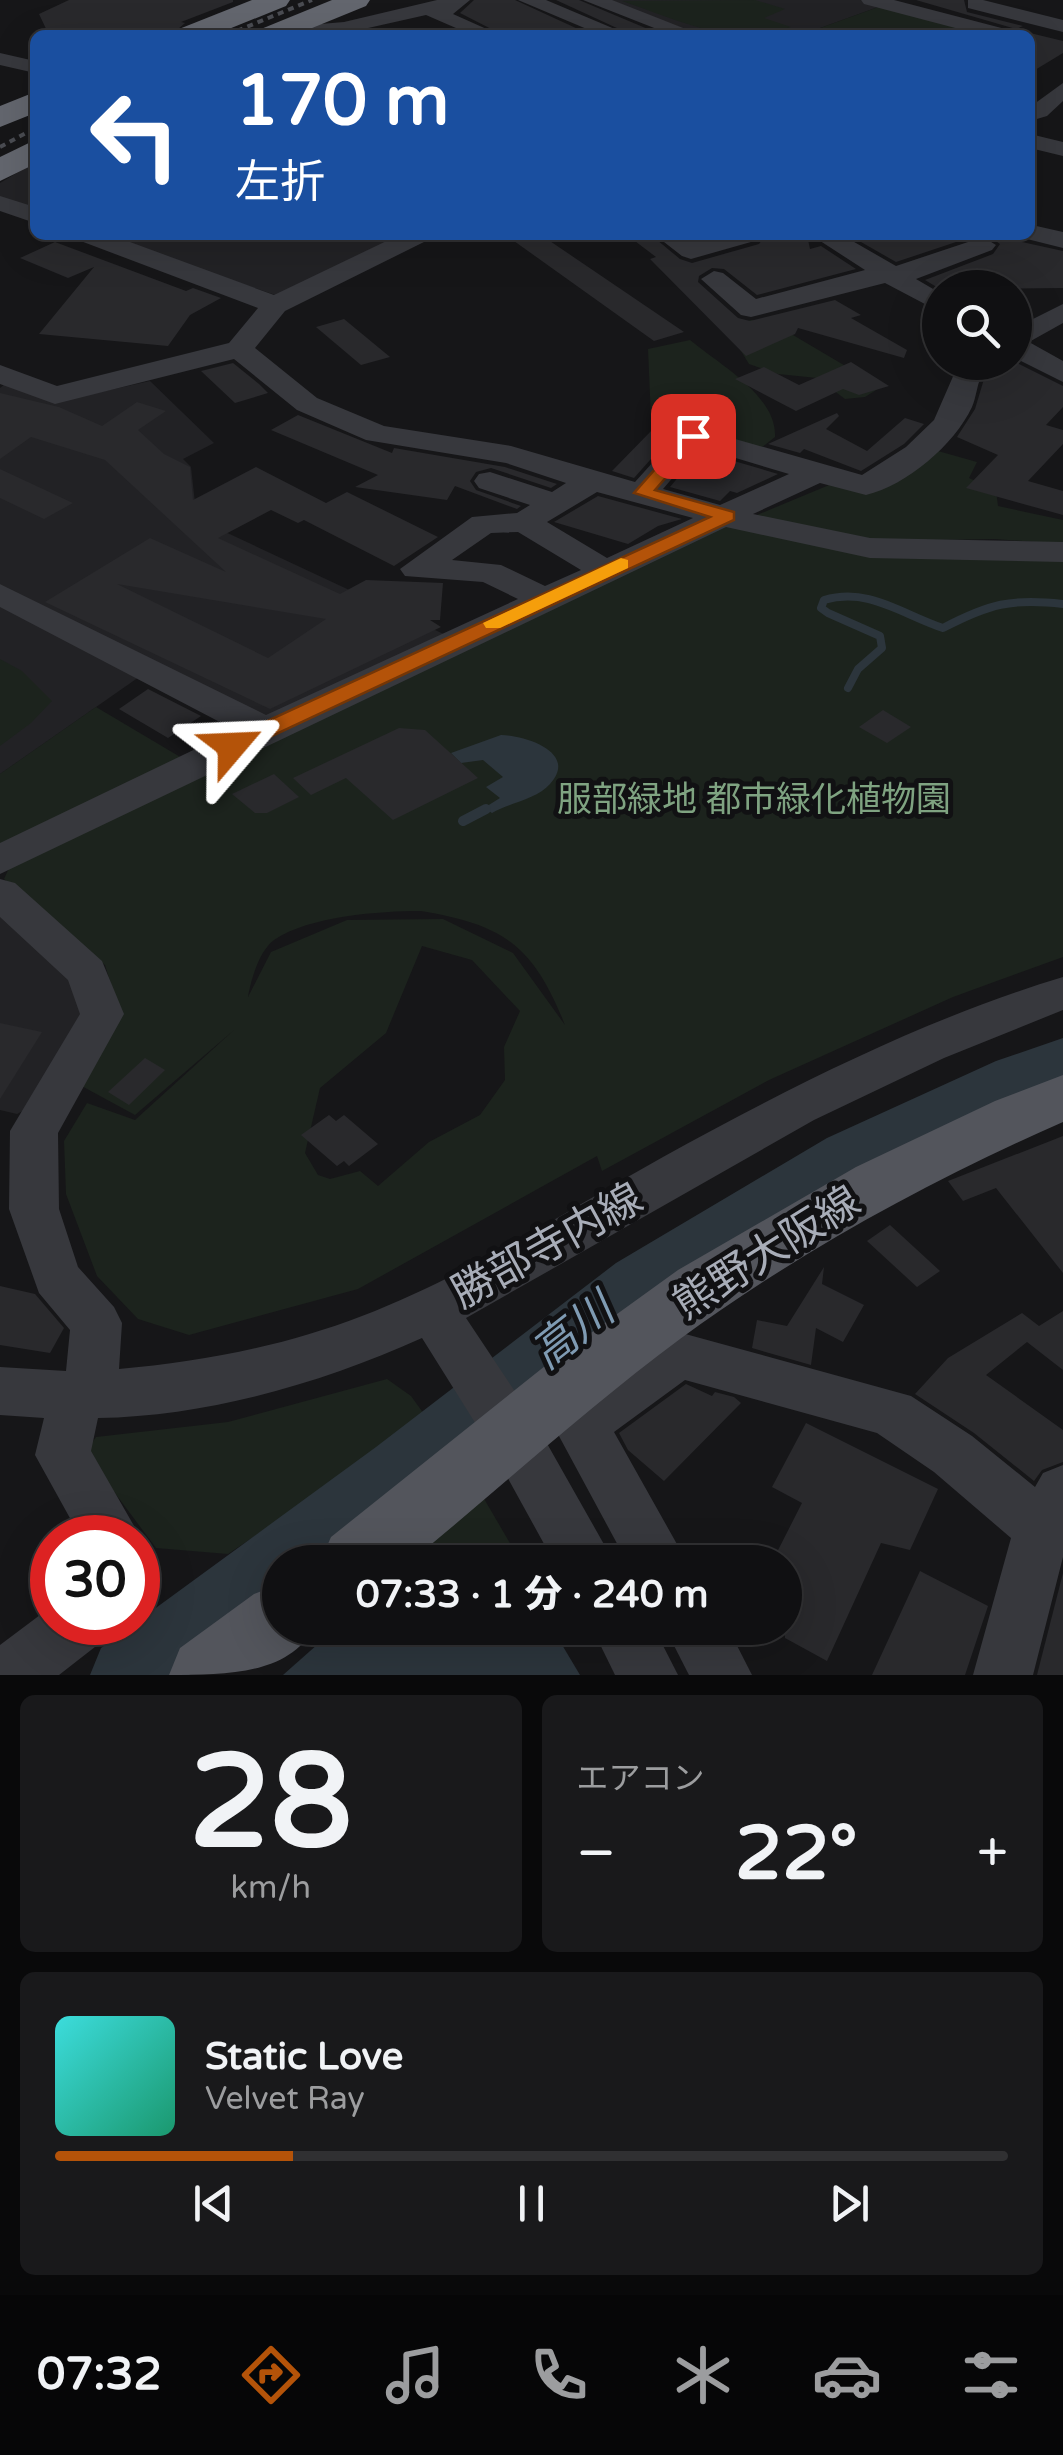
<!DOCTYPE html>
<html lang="ja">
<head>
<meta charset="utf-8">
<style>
	:root { --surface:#101012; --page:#19191b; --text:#f1f3f6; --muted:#9c9d9f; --line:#303032; --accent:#b45309 }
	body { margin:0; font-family:"Varela Round","Noto Sans JP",sans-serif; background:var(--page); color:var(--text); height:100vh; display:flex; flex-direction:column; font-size:38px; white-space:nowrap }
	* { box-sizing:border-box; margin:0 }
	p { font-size:32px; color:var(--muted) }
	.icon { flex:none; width:55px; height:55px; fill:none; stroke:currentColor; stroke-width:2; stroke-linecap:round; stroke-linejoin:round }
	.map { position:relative; height:1675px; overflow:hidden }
	.drawer { display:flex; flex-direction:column; gap:20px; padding:20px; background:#09090a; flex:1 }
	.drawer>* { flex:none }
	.guide { position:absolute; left:30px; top:30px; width:1005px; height:210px; border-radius:15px; box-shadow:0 10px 40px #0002,0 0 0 2px var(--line); background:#1a4fa0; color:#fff; overflow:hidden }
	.fabs { position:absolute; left:922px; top:270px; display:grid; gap:20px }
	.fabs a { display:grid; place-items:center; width:110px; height:110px; border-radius:50%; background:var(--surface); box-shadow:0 10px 40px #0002,0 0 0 2px var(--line); font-size:50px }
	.speed { position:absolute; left:30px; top:1515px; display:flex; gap:20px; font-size:50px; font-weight:700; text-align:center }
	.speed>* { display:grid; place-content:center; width:130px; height:130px; border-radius:50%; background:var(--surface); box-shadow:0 10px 40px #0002,0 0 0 2px var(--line); line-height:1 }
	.speed .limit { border:15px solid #d22; background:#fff; color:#111 }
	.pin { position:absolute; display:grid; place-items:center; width:85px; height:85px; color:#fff; margin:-42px; border-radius:20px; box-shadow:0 5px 15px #0006 }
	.me { position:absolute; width:110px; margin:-55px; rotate:64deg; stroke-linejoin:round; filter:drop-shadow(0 0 8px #0008) }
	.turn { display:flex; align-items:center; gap:35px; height:210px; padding:0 40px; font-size:45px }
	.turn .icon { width:130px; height:130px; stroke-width:2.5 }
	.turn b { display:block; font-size:70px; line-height:85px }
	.big { font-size:75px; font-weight:800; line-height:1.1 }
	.drawer .tile { flex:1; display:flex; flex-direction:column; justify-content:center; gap:15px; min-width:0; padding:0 35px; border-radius:15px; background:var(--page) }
	.drawer .dial { align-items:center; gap:0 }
	.dial b { font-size:130px; line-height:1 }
	.song { display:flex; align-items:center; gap:30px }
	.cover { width:120px; height:120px; border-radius:15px; background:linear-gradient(135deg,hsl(180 70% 55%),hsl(160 70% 35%)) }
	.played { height:10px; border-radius:5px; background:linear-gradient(90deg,var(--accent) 25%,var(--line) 25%) }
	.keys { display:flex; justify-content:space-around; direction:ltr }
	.heat { display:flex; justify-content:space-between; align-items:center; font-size:55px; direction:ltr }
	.drawer .tiles { flex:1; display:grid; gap:20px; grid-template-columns:1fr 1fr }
	.tile:last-child { grid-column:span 2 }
	.trip { position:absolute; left:262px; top:1545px; width:540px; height:100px; border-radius:50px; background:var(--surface); box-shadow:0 10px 40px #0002,0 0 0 2px var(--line); font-weight:800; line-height:100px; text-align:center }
	.tab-bar { display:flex; height:160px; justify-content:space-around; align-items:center; background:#060607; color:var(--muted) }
	.tab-bar .icon { width:70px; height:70px }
	.tab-bar .on { color:var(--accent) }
	.tab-bar b { font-size:45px; color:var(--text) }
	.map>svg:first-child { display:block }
	.built { fill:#222225 }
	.green { fill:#1c231d; fill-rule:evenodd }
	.water { fill:#2c353c }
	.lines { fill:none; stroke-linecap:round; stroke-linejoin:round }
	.stream-far1 { stroke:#2c353c; stroke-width:8 }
	.stream { stroke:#2c353c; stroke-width:10 }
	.river { fill:#2c353c; fill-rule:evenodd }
	.building { fill:#29292c; fill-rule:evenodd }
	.minor { fill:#37383d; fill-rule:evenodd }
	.major { fill:#53555c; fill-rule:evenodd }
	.highway { fill:#63666e; fill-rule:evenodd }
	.rail { stroke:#4a4c52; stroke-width:4; stroke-dasharray:6 5; stroke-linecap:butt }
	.route { fill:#b45309; stroke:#753606; stroke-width:2.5 }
	.slow { fill:#f59e0b }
	.labels { text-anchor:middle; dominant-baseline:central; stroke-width:10; stroke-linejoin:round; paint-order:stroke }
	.park-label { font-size:35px; fill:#7fa381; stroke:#111113 }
	.near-street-label { font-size:42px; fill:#a8adb8; stroke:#111113 }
	.near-water-label { font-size:45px; font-style:italic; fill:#7f9bb3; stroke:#111113 }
</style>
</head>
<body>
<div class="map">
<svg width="1063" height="1675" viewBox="0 0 1063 1675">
	<rect width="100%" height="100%" fill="#161618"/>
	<!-- built -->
	<g class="built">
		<polygon points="603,0 860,0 881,6 801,35 702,35"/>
		<polygon points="35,162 35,211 0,198 0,183"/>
		<polygon points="99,235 407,235 281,297"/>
		<polygon points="150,381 214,443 183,459 191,467 195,503 221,530 450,637 270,720 0,584 0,388 5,384 56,402"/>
		<polygon points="0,605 139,677 0,774"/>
		<polygon points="0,910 73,976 86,1016 36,1104 17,1114 0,1110"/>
	</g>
	<!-- green -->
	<g class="green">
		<path d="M 755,0 L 785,9 L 764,18 L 791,27 C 732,48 678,20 622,1 Z"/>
		<polygon points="881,6 977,31 965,35 801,35"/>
		<polygon points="751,320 771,322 881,387 865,397 845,399 817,378 778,374 749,364 727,328"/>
		<path d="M 690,340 C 720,365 777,396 775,437 L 761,448 L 651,419 L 648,349 Z"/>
		<polygon points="938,451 977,462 969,478 996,491 998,506 1063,520 1063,544 995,539 866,541 770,522 757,515 834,483 869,492"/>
		<path d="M 730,522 L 768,534 L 1063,558 L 1063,957 L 953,997 L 769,1080 L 602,1171 L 597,1156 L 358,1289 L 189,1335 L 138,1319 L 97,1276 L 66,1194 L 64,1141 L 87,1103 L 135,1120 L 234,1030 L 135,1115 L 78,1084 L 120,1013 L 105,965 L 4,879 L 11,864 ZM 421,911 C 504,925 533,945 565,1025 L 513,953 L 443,919 L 347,920 L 271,952 L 248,997 C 251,980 259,951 274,940 C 309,916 380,911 421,911 ZM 422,946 L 472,960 L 520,1011 L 504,1047 L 505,1080 L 480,1115 L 429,1142 L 378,1186 L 360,1171 L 330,1179 L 318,1175 L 305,1153 L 320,1088 L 386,1033 Z"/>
		<polygon points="0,659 22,671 52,701 31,723 0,746"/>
		<polygon points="96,707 187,761 0,850 0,774"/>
		<polygon points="387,1379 411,1396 424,1414 392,1444 228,1554 156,1548 85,1453 96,1437 228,1422"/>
		<polygon points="483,1497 521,1562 403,1562"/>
	</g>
	<!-- water -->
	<g class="water">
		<path d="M 501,735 C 524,735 579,752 550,784 C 537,799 509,803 492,813 L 484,808 L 500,798 L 486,787 L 503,777 L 483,760 L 461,763 L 451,753 Z"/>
		<polygon points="336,1628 552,1628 580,1675 283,1675"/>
	</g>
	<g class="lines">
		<!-- stream-far1 -->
		<path class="stream-far1" d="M 848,688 L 858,669 L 882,648 L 880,636 L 828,613 L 821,608 L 824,600 C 869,587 901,614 943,628 C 989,604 1011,598 1063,604"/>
		<!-- stream -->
		<polyline class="stream" points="463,821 486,809"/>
		<!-- river -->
		<polygon class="river" points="1063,1038 1063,1083 869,1172 660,1301 334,1562 280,1562 280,1605 189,1675 90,1675 101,1648 376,1447 616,1263 827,1138 996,1061"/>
	</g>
	<!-- building -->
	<g class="building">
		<polygon points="69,0 233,0 233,2 181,22 185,23 171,35 49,35 39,14"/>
		<polygon points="474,0 515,0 591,35 503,35 460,13"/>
		<polygon points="556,0 579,0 662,35 632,35"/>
		<polygon points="916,0 964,0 967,12 1023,26 1016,29"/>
		<polygon points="1030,33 1063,41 1063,53 1030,73"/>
		<polygon points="518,235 541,235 684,332 654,341 514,241"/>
		<polygon points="627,235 651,235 680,259 692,263 759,244 766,235 807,235 810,249 821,246 856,269 757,295 724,269 712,268 699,276 698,282 738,318 750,321 835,300 861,315 851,318 907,350 904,358 798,328 795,334 746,356 650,259 656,257"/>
		<polygon points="864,235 977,235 896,262 854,238"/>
		<polygon points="987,235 1017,235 1022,242 1063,251 1063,288 940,289 925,280 993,254 1000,244"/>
		<polygon points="55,242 186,291 193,288 221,298 190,315 168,346 39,334 94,267 68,278 20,258"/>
		<polygon points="344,319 390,357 361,365 316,327"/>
		<polygon points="851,362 889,386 859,395 843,389 796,411 735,379 764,367 799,385"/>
		<polygon points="1002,362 1015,362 1063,386 1063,407 1046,425 1063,430 1063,444 1028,481 1063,491 1063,515 966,488 998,455 957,437 975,409 984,379"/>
		<polygon points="233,363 259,384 268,393 235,403 201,371"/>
		<path d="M 0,393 L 59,407 L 102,426 L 137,402 L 166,411 L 138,430 L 164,454 L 190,467 L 193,500 L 256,467 L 326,503 L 347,492 L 438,537 L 394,566 L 304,520 L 298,523 L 271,510 L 218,538 L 340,594 L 366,580 L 443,583 L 440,620 L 430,620 L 441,627 L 270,709 L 45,602 L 150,538 L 226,572 L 105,460 L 31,437 L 0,459 ZM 117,584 L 326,619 L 268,658 Z"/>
		<polygon points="837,413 839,416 826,429 867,451 905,418 924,424 904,444 861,471 804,449 800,453 768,444"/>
		<polygon points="298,415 392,453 394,448 505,467 557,484 551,488 491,468 476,472 470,481 476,490 521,506 517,509 455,486 447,500 355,487 378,475 271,430"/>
		<polygon points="655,427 675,432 634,478 612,471"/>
		<polygon points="700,451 778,474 737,493 730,491 720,501 670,487"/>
		<polygon points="0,469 73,503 44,519 0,498"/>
		<polygon points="598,496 682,519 658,526 628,544 554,522"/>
		<polygon points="148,689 201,716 168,738 119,709"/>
		<polygon points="883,710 911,727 887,743 859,727"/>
		<polygon points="399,728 425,730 478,778 393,820 346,778 311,795 293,778"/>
		<polygon points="274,774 299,797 267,813 255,813 232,794"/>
		<polygon points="0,1023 42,1032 0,1099"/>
		<polygon points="145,1058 165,1070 129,1105 108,1092"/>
		<polygon points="329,1115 336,1121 344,1115 378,1144 349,1166 344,1161 337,1166 301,1135"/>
		<polygon points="1063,1136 1063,1273 996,1188 963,1201 948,1181"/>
		<polygon points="890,1225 940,1271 917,1287 867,1241"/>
		<polygon points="824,1267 822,1284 864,1305 843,1342 816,1328 811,1365 752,1348 757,1320 787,1326"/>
		<polygon points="0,1286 35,1294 64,1328 50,1353 0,1345"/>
		<polygon points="1063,1311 1063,1370 1027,1342 986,1375 1063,1430 1063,1462 1042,1470 1034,1481 974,1433 915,1394 948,1358 1022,1313 1039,1326"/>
		<polygon points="686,1384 712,1396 715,1392 734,1397 741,1403 664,1481 628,1450 619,1433"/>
		<polygon points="806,1423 938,1489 910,1550 881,1543 827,1661 785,1638 785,1562 772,1562 802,1503 772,1487"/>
		<polygon points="920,1571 988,1606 965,1675 872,1675"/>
		<polygon points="1063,1573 1063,1675 1037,1675"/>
	</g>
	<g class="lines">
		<!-- minor -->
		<g class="minor">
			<polygon points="437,0 470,0 453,14 500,35 472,35 426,15 337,35 263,34 273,28 344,22"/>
			<polygon points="518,0 546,0 629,35 601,35"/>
			<polygon points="583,0 612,0 701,35 672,35"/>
			<polygon points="861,0 894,0 1013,31 1016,35 982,35 864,4"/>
			<polygon points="968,0 983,0 1063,20 1063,32 968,8"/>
			<polygon points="0,53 35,61 35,73 0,65"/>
			<polygon points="1063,83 1063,101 1047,116 1030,121 1030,107"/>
			<polygon points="1030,134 1063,142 1063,156 1030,148"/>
			<polygon points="0,196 35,207 35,223 0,211"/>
			<polygon points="1032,225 1063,232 1063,248 1023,238 1021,235 1030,235"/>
			<path d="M 74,235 L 111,235 L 274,295 L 399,235 L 432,235 L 428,240 L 285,311 L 255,348 L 317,398 L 384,426 L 511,446 L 635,482 L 682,430 L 693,427 L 862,475 L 906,447 L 934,420 L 958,365 L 999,362 C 994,368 984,371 981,377 C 977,385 976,398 972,407 C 954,445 907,485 866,495 L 820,483 L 753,514 L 870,538 L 1063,542 L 1063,562 L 870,558 L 726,527 L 0,874 L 0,843 L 235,730 L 0,607 L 0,584 L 266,715 L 518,599 L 483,582 L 405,576 L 400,569 L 472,517 L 517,513 L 530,505 L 479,488 L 474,481 L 479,474 L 490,472 L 552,492 L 566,483 L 506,463 L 366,440 L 297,410 L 234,359 L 55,404 L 0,384 L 0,365 L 57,386 L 229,343 L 258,308 L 78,240 ZM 699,447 L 789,474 L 720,505 L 663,489 ZM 597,492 L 693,518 L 607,558 L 547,522 ZM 518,532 L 581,570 L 545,586 L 501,565 L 452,560 L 491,533 Z"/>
			<polygon points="655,235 685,235 695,242 720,235 762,235 758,240 691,259 682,256"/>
			<polygon points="811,235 842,235 896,266 983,237 996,245 992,250 916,279 940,293 940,312 885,283 751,317 741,315 701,279 714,271 723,273 756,299 865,270"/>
			<polygon points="1063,304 1063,323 1029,342 1063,361 1063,382 1015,358 1015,328"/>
			<path d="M 0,879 L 15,883 L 102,961 L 124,1014 L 58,1133 L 59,1209 L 78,1267 L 114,1307 L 122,1323 L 119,1369 C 202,1362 284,1346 362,1316 C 469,1275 564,1212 663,1157 C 790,1087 924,1019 1063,977 L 1063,1010 L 944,1058 L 814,1120 L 466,1318 L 532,1417 L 614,1562 L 554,1562 L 494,1453 L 422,1338 C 322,1383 209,1416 98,1418 L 91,1451 L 141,1538 L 138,1545 L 138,1538 L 81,1538 L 35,1455 L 44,1418 L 0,1415 L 0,1367 L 66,1371 L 70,1330 L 39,1293 L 9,1209 L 10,1131 L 80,1014 L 68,980 L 0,917 Z"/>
			<polygon points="678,1332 911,1396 972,1436 1035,1487 1043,1473 1063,1465 1063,1557 1033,1675 973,1675 1011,1538 934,1472 877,1433 685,1380 614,1432 687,1562 627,1562 553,1425 561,1408 659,1339"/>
			<polygon points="52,1606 52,1622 108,1622 100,1643 59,1675 0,1675 0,1645"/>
			<polygon points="592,1628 654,1628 678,1675 615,1675"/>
			<polygon points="665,1628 728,1628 752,1675 689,1675"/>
		</g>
		<!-- major -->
		<g class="major">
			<path d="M 1063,1075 L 1063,1122 C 929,1181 799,1252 680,1339 C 586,1409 500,1488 410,1562 L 320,1562 L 331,1537 L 545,1366 L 678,1270 L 856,1167 L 995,1101 Z"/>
			<path d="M 280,1584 L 280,1628 L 314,1628 C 288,1675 225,1675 169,1675 L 180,1648 L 254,1594 Z"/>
		</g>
		<!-- highway -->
		<g class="highway">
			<polygon points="252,0 290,0 286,6 214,35 175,35 179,29"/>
			<polygon points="332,0 370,0 366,6 295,35 257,35 261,29"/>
			<polygon points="35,92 35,113 0,127 0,106"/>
			<polygon points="35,140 35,164 0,181 0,157"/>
		</g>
		<!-- rail -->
		<g class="rail">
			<polyline points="227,35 312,0"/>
			<polyline points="0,147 35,128"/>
		</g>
	</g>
	<!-- route -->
	<polygon class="route" points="693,431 702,436 655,490 734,512 734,520 240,751 224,751 221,746 224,741 710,517 634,493 687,433"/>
	<!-- slow -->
	<polygon class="slow" points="621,558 628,560 628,568 500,628 486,628 483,623"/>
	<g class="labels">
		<!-- park labels -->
		<g class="park-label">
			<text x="754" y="800">服部緑地 都市緑化植物園</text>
		</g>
		<!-- near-street labels -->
		<g class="near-street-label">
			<text transform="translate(547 1246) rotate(-29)">勝部寺内線</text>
			<text transform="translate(767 1253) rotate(-32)">熊野大阪線</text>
		</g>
		<!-- near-water labels -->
		<g class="near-water-label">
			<text transform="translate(573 1332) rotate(-38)">高川</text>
		</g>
	</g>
</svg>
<div class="fabs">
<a><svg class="icon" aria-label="search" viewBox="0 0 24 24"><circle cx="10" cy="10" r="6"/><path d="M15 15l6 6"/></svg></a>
</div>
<div class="speed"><div class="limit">30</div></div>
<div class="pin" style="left:693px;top:436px;background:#d93025"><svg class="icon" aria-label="arrive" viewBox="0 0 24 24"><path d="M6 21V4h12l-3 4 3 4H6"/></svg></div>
<svg class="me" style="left:232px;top:746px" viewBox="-20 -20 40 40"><path d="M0-17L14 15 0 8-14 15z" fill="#b45309" stroke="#fff" stroke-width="4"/></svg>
<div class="trip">07:33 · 1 分 · 240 m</div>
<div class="guide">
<div class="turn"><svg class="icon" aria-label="left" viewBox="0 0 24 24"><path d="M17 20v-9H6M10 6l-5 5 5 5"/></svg><div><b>170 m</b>左折</div></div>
</div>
</div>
<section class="drawer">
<div class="tiles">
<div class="tile dial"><b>28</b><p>km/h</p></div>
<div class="tile"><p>エアコン</p>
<div class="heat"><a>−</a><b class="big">22°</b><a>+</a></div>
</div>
<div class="tile">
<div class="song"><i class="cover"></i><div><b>Static Love</b><p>Velvet Ray</p></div></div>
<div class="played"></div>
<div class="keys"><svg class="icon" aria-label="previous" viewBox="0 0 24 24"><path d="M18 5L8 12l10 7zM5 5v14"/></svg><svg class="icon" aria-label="pause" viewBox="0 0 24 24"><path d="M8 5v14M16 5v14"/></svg><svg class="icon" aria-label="next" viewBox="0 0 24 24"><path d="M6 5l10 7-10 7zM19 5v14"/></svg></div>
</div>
</div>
</section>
<nav class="tab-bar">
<b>07:32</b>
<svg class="icon on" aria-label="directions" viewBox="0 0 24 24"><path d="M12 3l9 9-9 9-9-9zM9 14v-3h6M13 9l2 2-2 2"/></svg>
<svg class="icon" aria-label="music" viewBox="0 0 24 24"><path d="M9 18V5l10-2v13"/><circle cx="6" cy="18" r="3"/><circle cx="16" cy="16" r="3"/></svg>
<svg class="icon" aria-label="phone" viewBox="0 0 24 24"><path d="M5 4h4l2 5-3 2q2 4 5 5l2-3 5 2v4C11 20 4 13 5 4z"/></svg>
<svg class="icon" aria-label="climate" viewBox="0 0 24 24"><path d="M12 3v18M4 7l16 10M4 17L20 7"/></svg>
<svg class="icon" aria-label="car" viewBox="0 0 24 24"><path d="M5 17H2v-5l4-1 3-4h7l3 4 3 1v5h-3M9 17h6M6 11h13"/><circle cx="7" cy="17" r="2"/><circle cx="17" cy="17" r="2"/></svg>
<svg class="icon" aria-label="filters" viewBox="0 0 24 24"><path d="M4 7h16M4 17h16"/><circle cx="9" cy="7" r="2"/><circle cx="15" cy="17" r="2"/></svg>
</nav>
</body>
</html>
